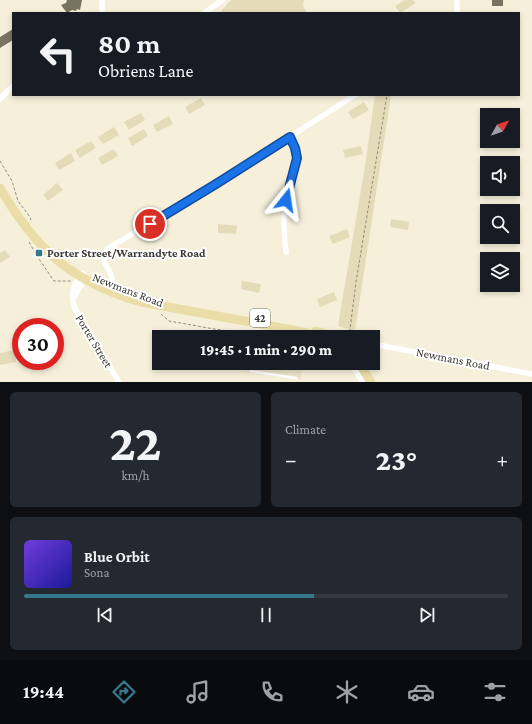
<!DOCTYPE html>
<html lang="en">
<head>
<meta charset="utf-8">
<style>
	:root { --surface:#171b24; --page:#242831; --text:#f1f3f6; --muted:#9ea1a6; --line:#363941; --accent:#37778b }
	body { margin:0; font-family:"Crimson Pro",serif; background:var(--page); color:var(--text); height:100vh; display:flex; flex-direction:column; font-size:15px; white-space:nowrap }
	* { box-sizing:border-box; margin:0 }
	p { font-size:13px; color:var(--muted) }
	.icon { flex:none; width:22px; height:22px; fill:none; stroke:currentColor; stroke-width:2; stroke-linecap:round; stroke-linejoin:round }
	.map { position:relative; height:382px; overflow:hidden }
	.details { display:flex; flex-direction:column; gap:10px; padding:10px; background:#0d0f14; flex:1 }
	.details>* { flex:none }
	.banner { position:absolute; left:12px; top:12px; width:508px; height:84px; border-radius:0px; box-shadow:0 2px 6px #0003; background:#171b24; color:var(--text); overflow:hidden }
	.needle { width:26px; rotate:50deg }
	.fabs { position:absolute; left:480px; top:108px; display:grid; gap:8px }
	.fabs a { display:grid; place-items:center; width:40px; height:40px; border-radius:0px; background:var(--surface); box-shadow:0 2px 6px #0003; font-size:20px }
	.speed { position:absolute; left:12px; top:318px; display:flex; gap:8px; font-size:20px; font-weight:700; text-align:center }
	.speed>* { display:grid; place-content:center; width:52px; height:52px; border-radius:50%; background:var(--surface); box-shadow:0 2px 6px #0003; line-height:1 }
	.speed .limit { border:6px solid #d22; background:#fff; color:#111 }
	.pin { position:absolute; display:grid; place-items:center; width:34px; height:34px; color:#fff; margin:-17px; border:2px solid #fff; border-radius:50%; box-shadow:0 1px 4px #0007 }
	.me { position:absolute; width:44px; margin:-22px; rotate:15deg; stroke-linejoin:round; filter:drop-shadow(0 0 3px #0008) }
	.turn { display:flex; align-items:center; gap:14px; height:84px; padding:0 20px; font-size:18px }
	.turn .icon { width:52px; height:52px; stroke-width:2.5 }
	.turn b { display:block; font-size:28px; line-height:34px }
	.big { font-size:30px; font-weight:800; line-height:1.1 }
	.details .tile { flex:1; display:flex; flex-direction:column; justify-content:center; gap:6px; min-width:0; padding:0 14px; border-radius:6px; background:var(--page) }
	.details .dial { align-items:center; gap:0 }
	.dial b { font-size:52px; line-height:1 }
	.song { display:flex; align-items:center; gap:12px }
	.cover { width:48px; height:48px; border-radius:6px; background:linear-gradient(135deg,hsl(260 70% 55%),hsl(240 70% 35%)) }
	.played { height:4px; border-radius:2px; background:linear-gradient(90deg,var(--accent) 60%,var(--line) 60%) }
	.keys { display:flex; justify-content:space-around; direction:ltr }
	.heat { display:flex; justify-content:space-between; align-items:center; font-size:22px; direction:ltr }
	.details .tiles { flex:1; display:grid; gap:10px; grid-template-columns:1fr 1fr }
	.tile:last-child { grid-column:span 2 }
	.trip { position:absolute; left:152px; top:330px; width:228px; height:40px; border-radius:0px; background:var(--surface); box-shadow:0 2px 6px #0003; font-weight:800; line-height:40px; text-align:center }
	.dock { display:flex; height:64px; justify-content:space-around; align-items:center; background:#090b0e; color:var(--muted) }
	.dock .icon { width:28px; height:28px }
	.dock .selected { color:var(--accent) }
	.dock b { font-size:18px; color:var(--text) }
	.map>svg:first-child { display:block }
	.built { fill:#ede5ca }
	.green { fill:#e4dbb9 }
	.building { fill:#787461 }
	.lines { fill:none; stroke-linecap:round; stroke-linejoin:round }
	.path { stroke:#918d7f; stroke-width:1; stroke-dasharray:3 2; stroke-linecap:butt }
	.service { stroke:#fff; stroke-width:2.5 }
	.minor { stroke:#fff; stroke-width:5.5 }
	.primary { stroke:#ebdda7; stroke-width:9 }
	.route-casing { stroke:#114b97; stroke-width:10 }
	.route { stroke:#1a73e8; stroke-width:7 }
	.poi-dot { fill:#37778b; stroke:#fff; stroke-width:1.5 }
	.labels { text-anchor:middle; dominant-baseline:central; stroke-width:4; stroke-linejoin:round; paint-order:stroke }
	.shield { fill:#fff; stroke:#76746f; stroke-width:1 }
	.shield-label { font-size:11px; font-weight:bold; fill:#3b3931 }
	.poi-label { font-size:12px; font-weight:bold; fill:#3b3931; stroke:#fff; text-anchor:start }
	.street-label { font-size:12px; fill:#3b3931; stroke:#fff }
</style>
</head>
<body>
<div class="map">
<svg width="532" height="382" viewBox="0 0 532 382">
	<rect width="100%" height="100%" fill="#f6f0db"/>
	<!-- built -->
	<polygon class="built" points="248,363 303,363 301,379 246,371"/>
	<!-- green -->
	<g class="green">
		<polygon points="231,0 304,0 303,6 307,13 222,13 221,11"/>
		<polygon points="405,0 413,0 416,3 400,13 395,6"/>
		<polygon points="375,95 391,95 355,331 338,326 365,166"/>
		<polygon points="201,98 205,105 189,114 185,107"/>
		<polygon points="364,102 369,110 353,119 348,112"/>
		<polygon points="141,113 145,120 129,130 124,122"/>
		<polygon points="169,116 173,124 157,132 153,125"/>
		<polygon points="114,127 119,135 103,144 98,137"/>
		<polygon points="144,129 148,136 132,146 128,138"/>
		<polygon points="91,141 96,148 80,158 75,150"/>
		<polygon points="361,146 363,154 345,158 343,150"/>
		<polygon points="114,149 118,156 102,165 98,158"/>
		<polygon points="71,153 75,161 59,170 55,163"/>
		<polygon points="57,183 63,190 48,201 43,195"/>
		<polygon points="391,219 409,222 408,230 390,227"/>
		<polygon points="218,224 237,226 236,234 218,233"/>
		<polygon points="347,229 350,237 333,244 329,236"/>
		<polygon points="5,250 10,257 0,263 0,253"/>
		<polygon points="242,281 261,284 259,293 241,289"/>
		<polygon points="334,292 337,300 320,307 317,299"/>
		<polygon points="14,350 16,362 0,365 0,353"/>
	</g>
	<!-- building -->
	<g class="building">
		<polygon points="67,0 82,0 80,10 77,9 76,11 72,10 67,13 61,5 66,3"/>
		<rect x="492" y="0" width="11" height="6"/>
		<polygon points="13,29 13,40 0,48 0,37"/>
	</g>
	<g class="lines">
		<!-- path -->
		<g class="path">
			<polyline points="0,161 12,181 18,201 30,217 31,220"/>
			<polyline points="29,242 37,256 54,281 71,281"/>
			<polyline points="161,314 169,321 214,329 252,334"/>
			<polyline points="349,337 356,282 387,95"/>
		</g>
		<!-- service -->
		<g class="service">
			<polyline points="255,337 255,336"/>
			<polyline points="250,363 249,367 251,371 296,378"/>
		</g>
		<!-- minor -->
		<g class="minor">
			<polyline points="102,0 102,13"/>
			<polyline points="204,13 223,0"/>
			<polyline points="457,13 457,0"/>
			<polyline points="0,99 13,86"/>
			<path d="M 286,252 C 284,235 283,219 285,202 C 288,187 299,168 297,154 C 296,148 293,142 290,137"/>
			<path d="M 83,273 C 73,284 70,294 75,309 L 119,382"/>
			<path d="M 110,292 C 110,288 113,283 112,279 C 112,269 96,259 107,249 L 216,184 L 355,95"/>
			<polyline points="74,297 81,285 83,276"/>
			<polyline points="373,344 532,374"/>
			<polyline points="350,363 357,372 362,382"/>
		</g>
		<!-- primary -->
		<g class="primary">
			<path d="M 0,188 C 35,249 73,283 141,302 L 293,330 L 323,337"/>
			<polyline points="316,331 336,337"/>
			<polyline points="359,363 371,382"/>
		</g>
	</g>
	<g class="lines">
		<!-- route casing -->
		<g class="route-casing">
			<polyline id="route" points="150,224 216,184 290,137 295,148 297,158 286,200"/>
		</g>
		<!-- route -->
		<use href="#route" class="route"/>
	</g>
	<!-- markers -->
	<rect class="poi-dot" x="35" y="249" width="8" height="8" rx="2"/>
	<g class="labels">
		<!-- shield labels -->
		<rect class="shield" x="250" y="309" width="20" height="18" rx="3"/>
		<g class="shield-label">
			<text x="260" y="318">42</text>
		</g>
		<!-- poi labels -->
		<g class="poi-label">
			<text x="47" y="253">Porter Street/Warrandyte Road</text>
		</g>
		<!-- street labels -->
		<g class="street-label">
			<text transform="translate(128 290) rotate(21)">Newmans Road</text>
			<text transform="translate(94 341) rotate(59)">Porter Street</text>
			<text transform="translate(453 359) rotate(11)">Newmans Road</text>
		</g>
	</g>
</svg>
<div class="fabs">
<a><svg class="needle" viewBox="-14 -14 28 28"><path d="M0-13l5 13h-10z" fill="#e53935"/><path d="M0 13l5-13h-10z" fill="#9ea1a6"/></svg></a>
<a><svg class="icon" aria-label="sound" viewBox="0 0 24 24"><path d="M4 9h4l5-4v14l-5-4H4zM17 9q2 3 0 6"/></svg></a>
<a><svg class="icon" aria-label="search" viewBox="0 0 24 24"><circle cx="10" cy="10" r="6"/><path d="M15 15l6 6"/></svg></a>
<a><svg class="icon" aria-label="layers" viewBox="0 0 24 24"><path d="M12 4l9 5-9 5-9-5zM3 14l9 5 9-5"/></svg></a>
</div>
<div class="speed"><div class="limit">30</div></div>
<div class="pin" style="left:150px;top:224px;background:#d93025"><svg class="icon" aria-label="arrive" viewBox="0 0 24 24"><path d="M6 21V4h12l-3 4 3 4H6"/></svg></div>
<svg class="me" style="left:286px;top:200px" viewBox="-20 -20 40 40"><path d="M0-17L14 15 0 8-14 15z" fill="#1a73e8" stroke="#fff" stroke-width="4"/></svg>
<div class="trip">19:45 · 1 min · 290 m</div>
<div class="banner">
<div class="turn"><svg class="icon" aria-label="left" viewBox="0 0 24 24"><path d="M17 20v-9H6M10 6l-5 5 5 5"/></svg><div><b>80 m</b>Obriens Lane</div></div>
</div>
</div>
<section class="details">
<div class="tiles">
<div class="tile dial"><b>22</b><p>km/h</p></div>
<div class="tile"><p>Climate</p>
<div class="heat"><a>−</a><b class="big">23°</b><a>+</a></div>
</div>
<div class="tile">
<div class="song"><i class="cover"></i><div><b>Blue Orbit</b><p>Sona</p></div></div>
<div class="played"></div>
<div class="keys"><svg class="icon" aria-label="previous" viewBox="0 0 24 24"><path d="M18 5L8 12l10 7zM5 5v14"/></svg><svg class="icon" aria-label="pause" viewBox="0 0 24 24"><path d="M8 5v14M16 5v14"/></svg><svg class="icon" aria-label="next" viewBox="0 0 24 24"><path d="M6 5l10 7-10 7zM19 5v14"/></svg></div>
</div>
</div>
</section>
<nav class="dock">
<b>19:44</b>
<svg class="icon selected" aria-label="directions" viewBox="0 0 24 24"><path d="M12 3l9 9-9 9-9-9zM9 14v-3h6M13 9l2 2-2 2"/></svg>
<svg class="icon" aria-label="music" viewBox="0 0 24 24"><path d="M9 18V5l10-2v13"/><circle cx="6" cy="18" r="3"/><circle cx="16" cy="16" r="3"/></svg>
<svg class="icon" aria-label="phone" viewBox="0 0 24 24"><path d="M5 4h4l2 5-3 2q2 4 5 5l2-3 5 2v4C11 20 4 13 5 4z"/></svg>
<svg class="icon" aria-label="climate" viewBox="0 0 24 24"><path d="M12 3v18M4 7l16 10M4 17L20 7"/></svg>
<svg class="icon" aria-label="car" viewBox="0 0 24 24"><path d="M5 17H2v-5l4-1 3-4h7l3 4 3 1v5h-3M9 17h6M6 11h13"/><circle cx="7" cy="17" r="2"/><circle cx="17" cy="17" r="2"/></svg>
<svg class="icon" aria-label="filters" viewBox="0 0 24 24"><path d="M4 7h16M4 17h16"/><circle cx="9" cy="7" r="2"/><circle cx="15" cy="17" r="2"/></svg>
</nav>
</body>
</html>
